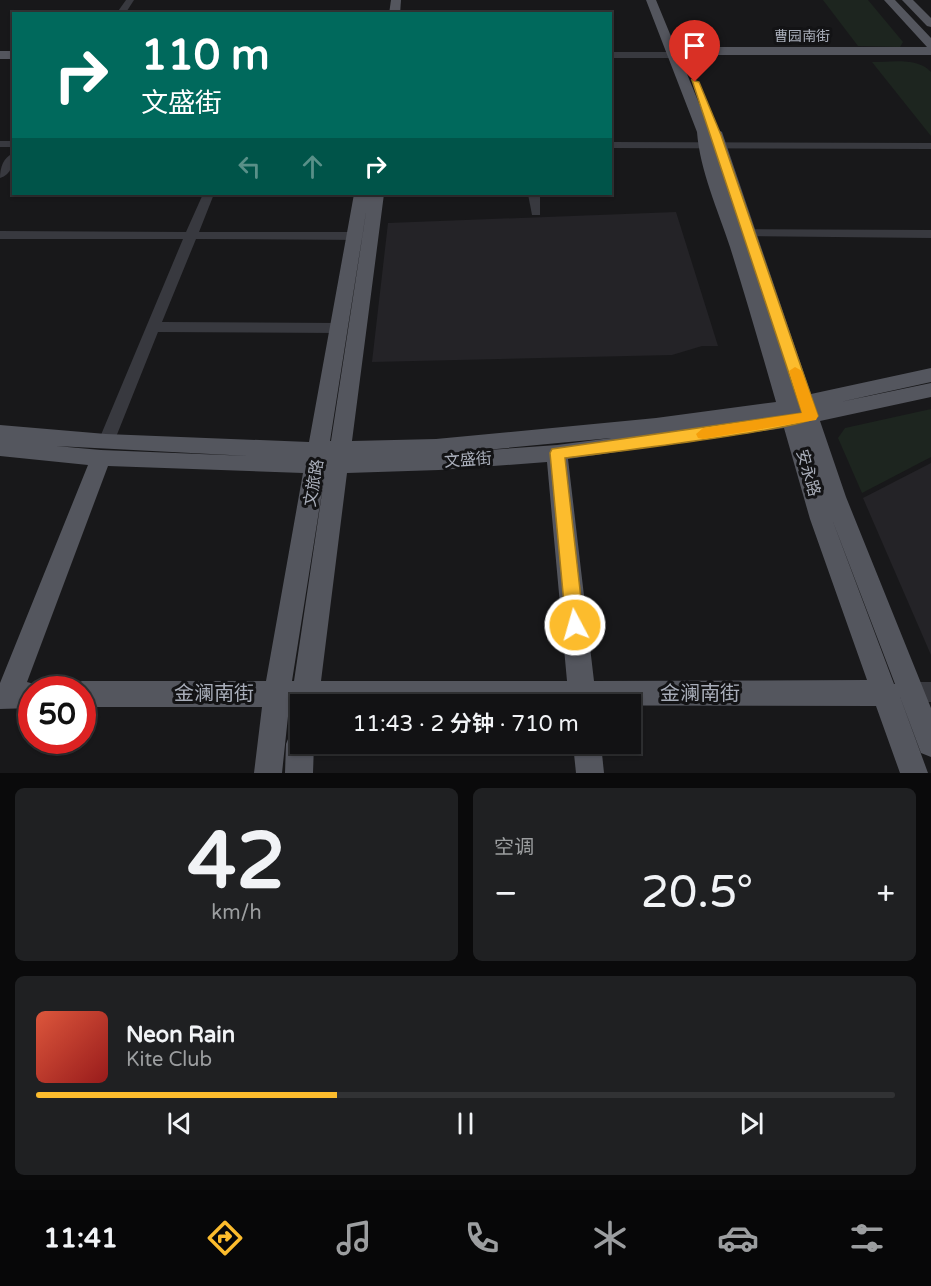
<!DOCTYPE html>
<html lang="zh">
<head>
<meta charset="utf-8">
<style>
	:root { --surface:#121214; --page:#1f2022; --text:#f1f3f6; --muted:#9c9ea0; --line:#313234; --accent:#fcbc2d }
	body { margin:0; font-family:"Varela Round","Noto Sans SC",sans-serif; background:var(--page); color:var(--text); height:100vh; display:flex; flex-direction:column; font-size:22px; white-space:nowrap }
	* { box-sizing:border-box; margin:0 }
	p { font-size:20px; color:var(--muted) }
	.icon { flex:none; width:33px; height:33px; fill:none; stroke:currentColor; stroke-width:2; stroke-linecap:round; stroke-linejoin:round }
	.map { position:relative; height:773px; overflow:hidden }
	.drawer { display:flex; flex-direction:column; gap:15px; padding:15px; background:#0a0a0b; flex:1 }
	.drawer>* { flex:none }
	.banner { position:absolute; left:12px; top:12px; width:600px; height:183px; border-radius:0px; box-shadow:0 2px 4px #0004,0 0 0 2px var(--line); background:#00695c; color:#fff; overflow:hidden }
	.speed { position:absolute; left:18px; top:676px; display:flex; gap:12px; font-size:30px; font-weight:700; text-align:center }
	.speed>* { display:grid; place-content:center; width:78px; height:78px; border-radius:50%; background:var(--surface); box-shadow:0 2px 4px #0004,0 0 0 2px var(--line); line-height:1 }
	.speed .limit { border:9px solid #d22; background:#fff; color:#111 }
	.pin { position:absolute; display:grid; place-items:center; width:51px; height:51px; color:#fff; margin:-62px -26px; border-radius:50% 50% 50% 0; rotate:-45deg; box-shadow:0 0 6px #0007 }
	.pin .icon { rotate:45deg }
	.me { position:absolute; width:66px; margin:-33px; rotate:354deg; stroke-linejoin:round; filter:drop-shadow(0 0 4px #0008) }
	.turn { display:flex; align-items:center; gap:21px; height:126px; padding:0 30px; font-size:27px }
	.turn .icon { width:78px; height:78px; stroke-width:2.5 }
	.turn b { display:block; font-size:42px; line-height:51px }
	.lanes { display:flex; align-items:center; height:57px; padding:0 30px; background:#0003; justify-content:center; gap:30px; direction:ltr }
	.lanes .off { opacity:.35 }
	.big { font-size:45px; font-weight:600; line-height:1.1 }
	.drawer .widget { flex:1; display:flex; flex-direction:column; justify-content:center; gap:9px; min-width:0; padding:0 21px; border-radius:9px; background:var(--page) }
	.drawer .dial { align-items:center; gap:0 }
	.dial b { font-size:78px; line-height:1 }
	.song { display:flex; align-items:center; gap:18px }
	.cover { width:72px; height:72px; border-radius:9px; background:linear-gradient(135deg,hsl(10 70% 55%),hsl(0 70% 35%)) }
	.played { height:6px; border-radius:3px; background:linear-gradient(90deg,var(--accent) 35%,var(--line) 35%) }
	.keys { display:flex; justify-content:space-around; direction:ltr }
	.heat { display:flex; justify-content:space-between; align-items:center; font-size:33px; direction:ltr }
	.drawer .tiles { flex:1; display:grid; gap:15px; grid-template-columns:1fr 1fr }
	.widget:last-child { grid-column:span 2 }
	.trip { position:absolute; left:290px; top:694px; width:351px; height:60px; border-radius:0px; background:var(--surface); box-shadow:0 2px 4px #0004,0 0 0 2px var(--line); font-weight:600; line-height:60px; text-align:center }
	.menu { display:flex; height:96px; justify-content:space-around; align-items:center; background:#070708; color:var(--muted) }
	.menu .icon { width:42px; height:42px }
	.menu .on { color:var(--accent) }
	.menu b { font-size:27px; color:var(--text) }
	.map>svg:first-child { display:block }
	.built { fill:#242327 }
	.green { fill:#1d251f }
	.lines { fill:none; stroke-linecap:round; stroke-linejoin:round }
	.minor { fill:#38393f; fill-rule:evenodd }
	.major { fill:#54565e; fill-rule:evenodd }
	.route { fill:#fcbc2d; stroke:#a47a1d; stroke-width:1.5 }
	.slow { fill:#f59e0b }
	.labels { text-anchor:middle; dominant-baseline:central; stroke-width:6; stroke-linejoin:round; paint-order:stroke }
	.far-street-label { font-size:14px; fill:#a9aeba; stroke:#131315 }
	.street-label { font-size:16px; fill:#a9aeba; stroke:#131315 }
	.near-street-label { font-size:20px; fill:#a9aeba; stroke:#131315 }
</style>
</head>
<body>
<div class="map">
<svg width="931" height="773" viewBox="0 0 931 773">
	<rect width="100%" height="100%" fill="#18181a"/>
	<!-- built -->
	<g class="built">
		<polygon points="676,212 718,346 702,346 672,355 372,362 388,223"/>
		<polygon points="931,463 931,655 863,498"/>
	</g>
	<!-- green -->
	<g class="green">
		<polygon points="823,0 868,0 903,42 900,47 858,46"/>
		<path d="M 872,62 C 891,62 918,57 931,72 L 931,136 Z"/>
		<polygon points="931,409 931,457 862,493 838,438 845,428"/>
	</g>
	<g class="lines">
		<!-- minor -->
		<g class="minor">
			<polygon points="126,0 134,0 125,14 116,14"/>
			<polygon points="610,52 673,52 678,55 673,58 610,58"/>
			<rect x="0" y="141" width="14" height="6"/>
			<polygon points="610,142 931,143 931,149 610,148"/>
			<path d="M 14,153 C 14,163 11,175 0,178 C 0,168 3,157 14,153 Z"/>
			<polygon points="203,194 214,194 199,232 366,232 372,236 366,240 196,239 162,322 339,323 346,328 339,333 158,332 114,442 112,446 100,446 98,442 183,239 0,239 0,231 186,232"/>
			<polygon points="528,194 540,194 540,215 532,215"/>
			<polygon points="736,229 931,230 931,238 732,236 730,233"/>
			<polygon points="912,682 931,682 931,702 912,702 905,699 902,692 905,685"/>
		</g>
		<!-- major -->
		<g class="major">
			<polygon points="391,0 401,0 400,14 389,14"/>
			<path d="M 646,0 L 656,0 L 677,51 L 698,47 L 927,47 L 884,0 L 895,0 L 931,38 L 931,55 L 698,55 L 680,57 L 710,130 L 715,128 L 722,132 L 811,394 L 931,368 L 931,382 L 840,402 L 931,383 L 931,397 L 820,421 L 846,497 L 931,708 L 931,757 L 921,753 L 899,694 L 928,773 L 900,773 L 876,706 L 300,705 L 300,716 L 295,714 L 291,707 L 289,707 L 282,773 L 254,773 L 262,707 L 82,707 L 82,690 L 70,690 L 73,685 L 82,681 L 266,681 L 303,473 L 108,466 L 27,682 L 41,686 L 43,690 L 32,690 L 32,708 L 0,709 L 0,683 L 88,465 L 0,456 L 0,425 L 106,434 L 309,442 L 354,194 L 384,194 L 352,441 L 436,439 L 656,418 L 776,402 C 761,350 746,298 730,247 C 718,210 700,171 697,132 ZM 367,206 L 331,441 L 330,441 ZM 784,428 L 810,519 L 867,680 L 594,681 L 568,459 ZM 611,438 L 557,445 L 475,451 ZM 56,446 L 249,456 L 101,450 ZM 547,462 L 567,681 L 321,681 L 347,473 L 439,470 ZM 325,473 L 294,681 L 292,681 ZM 832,519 L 895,684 L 894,684 Z"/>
			<polygon points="902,0 913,0 931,18 931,27 927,26"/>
			<rect x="0" y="51" width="14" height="8"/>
			<polygon points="300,730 300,744 314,744 313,773 285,773 286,744 290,734"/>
			<polygon points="573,744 601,744 604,773 576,773"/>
		</g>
	</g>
	<!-- route -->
	<path class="route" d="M 692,80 L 699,82 L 721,135 L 818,416 C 810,429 596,454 565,458 L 584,625 L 581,631 L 575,633 L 569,631 L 566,625 L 550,453 L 552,449 L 802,413 Z"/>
	<!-- slow -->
	<polygon class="slow" points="795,367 802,371 818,416 816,420 703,439 698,438 696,434 703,428 802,413 789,371"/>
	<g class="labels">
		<!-- far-street labels -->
		<g class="far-street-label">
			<text x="802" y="36">曹园南街</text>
		</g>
		<!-- street labels -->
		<g class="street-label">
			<text transform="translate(468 460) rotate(-4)">文盛街</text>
			<text transform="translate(808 473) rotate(74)">安永路</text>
			<text transform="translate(314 483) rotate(-80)">文旅路</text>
		</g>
		<!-- near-street labels -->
		<g class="near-street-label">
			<text x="214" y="694">金澜南街</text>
			<text x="700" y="694">金澜南街</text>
		</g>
	</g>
</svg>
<div class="speed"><div class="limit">50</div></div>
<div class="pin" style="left:695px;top:82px;background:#d93025"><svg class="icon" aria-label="arrive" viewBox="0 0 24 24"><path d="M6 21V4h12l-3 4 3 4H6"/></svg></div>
<svg class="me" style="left:575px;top:625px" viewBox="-20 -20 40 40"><circle r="17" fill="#fcbc2d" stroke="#fff" stroke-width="3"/><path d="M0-11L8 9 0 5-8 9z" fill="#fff"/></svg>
<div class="trip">11:43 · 2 分钟 · 710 m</div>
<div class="banner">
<div class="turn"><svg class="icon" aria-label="right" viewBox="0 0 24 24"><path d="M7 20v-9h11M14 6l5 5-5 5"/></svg><div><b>110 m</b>文盛街</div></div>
<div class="lanes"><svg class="icon off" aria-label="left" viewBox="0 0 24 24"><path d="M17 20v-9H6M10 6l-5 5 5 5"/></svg><svg class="icon off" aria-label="ahead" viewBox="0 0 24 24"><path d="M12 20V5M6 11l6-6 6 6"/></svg><svg class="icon" aria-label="right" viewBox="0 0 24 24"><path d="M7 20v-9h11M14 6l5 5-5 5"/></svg></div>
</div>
</div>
<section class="drawer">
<div class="tiles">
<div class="widget dial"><b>42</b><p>km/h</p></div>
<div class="widget"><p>空调</p>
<div class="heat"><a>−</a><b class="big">20.5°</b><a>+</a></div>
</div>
<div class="widget">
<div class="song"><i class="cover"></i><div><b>Neon Rain</b><p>Kite Club</p></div></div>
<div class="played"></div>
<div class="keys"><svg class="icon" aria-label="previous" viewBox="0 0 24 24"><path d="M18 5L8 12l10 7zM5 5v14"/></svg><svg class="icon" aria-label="pause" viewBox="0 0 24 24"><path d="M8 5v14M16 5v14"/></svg><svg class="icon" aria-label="next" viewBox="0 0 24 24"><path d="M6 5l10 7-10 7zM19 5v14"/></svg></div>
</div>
</div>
</section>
<nav class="menu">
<b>11:41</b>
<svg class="icon on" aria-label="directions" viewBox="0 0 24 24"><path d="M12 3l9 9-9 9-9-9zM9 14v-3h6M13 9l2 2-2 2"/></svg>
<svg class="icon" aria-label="music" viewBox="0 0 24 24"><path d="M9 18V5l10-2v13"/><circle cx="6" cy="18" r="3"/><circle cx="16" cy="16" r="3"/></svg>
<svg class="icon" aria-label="phone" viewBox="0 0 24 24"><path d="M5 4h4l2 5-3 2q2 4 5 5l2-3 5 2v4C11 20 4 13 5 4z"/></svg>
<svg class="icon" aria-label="climate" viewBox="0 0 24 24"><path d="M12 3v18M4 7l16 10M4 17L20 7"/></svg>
<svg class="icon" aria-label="car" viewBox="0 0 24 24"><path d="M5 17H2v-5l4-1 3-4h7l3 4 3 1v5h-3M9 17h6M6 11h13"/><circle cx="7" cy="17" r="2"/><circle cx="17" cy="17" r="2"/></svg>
<svg class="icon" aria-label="filters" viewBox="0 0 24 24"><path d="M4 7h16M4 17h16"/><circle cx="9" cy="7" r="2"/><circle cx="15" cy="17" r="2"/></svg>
</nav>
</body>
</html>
